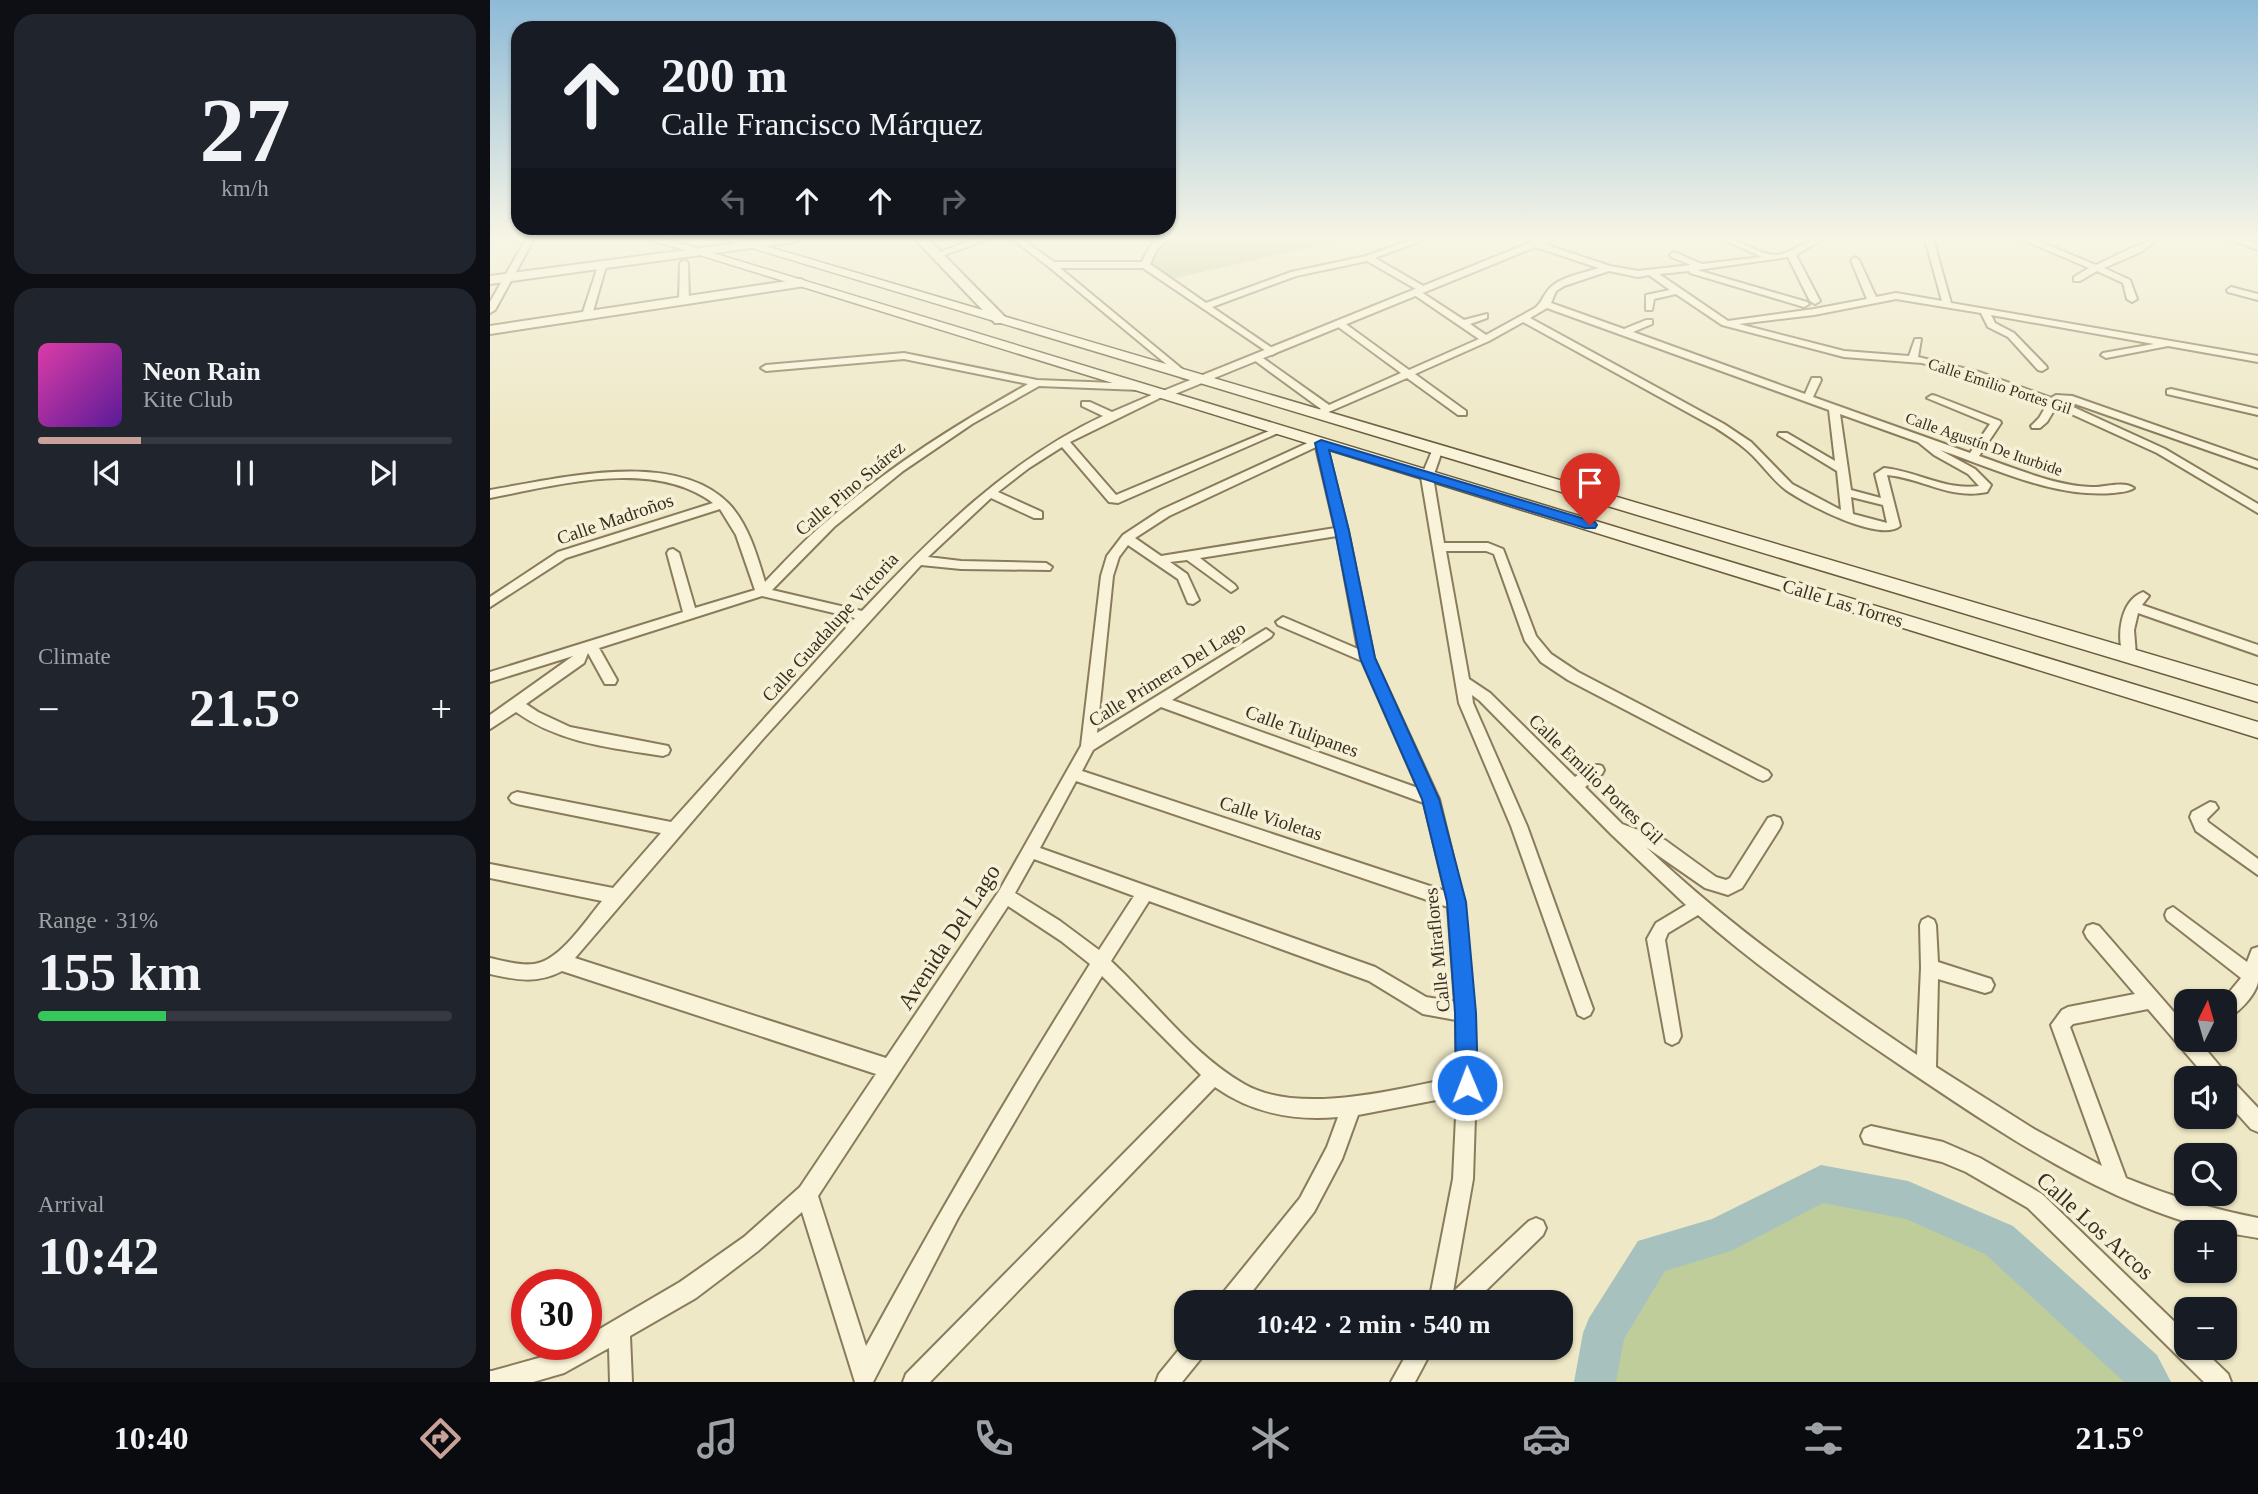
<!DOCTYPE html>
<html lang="en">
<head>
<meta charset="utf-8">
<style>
	:root { --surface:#171b24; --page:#20242c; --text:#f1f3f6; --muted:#9ea1a6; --line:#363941; --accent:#c9a19b }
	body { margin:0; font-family:Georgia,serif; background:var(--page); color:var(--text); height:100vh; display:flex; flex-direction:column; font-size:26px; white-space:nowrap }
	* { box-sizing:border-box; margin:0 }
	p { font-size:23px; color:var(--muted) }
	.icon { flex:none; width:38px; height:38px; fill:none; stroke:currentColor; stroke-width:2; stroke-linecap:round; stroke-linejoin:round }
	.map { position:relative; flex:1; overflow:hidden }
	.side { display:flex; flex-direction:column; gap:14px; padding:14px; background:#0d0f14; width:490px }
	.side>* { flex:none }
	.guide { position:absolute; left:21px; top:21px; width:665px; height:214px; border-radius:21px; box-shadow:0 2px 5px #0004; background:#171b24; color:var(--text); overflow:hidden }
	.needle { width:46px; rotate:5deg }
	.buttons { position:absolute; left:1684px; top:989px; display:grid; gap:14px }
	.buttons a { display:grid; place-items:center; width:63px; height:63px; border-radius:14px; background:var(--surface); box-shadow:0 2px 5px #0004; font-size:35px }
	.speed { position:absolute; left:21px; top:1269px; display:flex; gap:14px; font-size:35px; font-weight:700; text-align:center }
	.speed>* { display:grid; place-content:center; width:91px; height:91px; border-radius:50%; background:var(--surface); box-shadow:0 2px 5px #0004; line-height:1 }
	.speed .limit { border:10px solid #d22; background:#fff; color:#111 }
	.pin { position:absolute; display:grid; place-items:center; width:60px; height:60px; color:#fff; margin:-72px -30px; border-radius:50% 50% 50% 0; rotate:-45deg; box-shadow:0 0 7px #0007 }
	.pin .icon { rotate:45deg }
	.me { position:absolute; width:77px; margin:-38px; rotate:359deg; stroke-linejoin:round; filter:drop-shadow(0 0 5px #0008) }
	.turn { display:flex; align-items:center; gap:24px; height:147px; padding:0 35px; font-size:32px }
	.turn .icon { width:91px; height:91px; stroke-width:2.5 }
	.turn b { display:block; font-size:49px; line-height:60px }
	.lanes { display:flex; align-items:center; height:66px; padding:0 35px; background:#0003; justify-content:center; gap:35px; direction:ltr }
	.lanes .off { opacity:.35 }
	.big { font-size:52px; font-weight:800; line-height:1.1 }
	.side .card { flex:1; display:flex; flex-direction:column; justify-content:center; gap:10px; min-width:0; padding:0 24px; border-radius:21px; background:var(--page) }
	.side .dial { align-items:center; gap:0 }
	.dial b { font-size:91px; line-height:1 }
	.song { display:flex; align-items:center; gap:21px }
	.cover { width:84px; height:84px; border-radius:10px; background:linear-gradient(135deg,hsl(320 70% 55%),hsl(270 70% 35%)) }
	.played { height:7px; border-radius:4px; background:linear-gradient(90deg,var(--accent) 25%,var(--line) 25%) }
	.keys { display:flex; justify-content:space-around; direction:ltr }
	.heat { display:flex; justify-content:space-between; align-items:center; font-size:38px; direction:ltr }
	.charge { height:10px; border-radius:5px; background:linear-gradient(90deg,#34c759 31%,var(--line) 0) }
	.trip { position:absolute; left:684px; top:1290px; width:399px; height:70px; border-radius:21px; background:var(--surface); box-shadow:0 2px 5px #0004; font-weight:800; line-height:70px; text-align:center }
	.dock { display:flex; height:112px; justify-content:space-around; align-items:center; background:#090b0e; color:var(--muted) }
	.dock .icon { width:49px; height:49px }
	.dock .on { color:var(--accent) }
	.dock b { font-size:32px; color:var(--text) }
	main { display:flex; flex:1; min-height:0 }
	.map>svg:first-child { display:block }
	.green { fill:#bfcd9a }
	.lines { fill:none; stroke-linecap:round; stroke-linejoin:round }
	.river { fill:#a7c2be; fill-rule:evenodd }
	.minor-casing { stroke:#8a7b5c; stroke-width:4 }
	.tertiary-casing { stroke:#8a7b5c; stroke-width:4 }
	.secondary-casing { stroke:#6c5c3f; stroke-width:3 }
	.minor { fill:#f9f4d9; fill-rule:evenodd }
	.tertiary { fill:#f9f4d9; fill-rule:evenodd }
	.secondary { fill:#f9f4d9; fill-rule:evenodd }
	.route { fill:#1a73e8; stroke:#114b97; stroke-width:2 }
	.labels { text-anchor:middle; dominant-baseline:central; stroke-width:7; stroke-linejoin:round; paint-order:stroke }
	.far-street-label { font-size:16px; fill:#3a301f; stroke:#f6f1d6 }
	.street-label { font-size:19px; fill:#3a301f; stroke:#f6f1d6 }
	.near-street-label { font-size:23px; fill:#3a301f; stroke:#f6f1d6 }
</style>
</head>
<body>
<main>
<section class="side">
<div class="card dial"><b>27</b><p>km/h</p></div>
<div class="card">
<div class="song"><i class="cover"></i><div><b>Neon Rain</b><p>Kite Club</p></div></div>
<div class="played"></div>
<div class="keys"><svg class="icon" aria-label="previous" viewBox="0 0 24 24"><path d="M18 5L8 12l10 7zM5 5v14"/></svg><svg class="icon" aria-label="pause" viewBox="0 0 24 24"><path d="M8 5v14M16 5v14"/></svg><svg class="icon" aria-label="next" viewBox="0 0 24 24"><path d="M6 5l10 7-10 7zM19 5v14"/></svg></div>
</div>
<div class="card"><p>Climate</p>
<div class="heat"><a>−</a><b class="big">21.5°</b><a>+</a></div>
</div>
<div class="card"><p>Range · 31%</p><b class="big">155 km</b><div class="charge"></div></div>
<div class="card"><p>Arrival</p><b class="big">10:42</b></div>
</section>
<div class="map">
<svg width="1768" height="1382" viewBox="0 0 1768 1382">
	<rect width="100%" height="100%" fill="#eee8c6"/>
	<!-- green -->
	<g class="green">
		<polygon points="679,239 857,239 681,279 661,264 665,251"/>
		<polygon points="1331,1184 1418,1200 1509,1240 1652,1370 1660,1382 1105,1382 1114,1333 1162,1255 1227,1237"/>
	</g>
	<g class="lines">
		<!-- river -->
		<polygon class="river" points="1331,1165 1418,1181 1523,1226 1667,1355 1681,1382 1634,1382 1495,1254 1416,1219 1333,1203 1241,1251 1175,1271 1134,1339 1126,1382 1084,1382 1093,1333 1099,1318 1148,1241 1222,1219"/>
		<!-- minor casing -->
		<g class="minor-casing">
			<g id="minor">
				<polygon points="36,239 44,239 5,310 0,313 0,302"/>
				<polygon points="485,239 498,239 449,257 442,255"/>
				<path d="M 522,239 L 532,239 L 564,262 L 652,262 C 658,249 662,239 678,239 L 667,249 L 660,264 L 716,303 L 801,272 L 876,256 L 924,239 L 936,239 L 885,258 L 935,287 L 935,291 L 931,292 L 974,320 L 997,314 L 997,318 L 980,324 L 996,335 L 1045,308 C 1053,302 1054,292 1062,286 C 1074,276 1094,273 1109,268 L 1042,246 L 1041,244 L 1045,241 L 1120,266 L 1148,271 L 1201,265 L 1181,257 L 1180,255 L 1184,252 L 1212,264 L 1272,257 L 1232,239 C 1251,239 1269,255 1285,255 C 1303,254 1315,239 1333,239 L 1306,255 L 1330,301 L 1325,304 L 1320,301 L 1298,257 L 1207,270 L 1317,302 L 1319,304 L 1314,307 L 1200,273 L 1199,271 L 1169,274 L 1238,321 L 1324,309 L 1377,299 L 1361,260 L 1365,257 L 1369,260 L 1386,297 L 1406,293 L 1452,301 L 1435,239 L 1443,239 L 1461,303 L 1768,356 L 1768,362 L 1678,346 L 1616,358 L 1611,355 L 1613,353 L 1664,344 L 1501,315 L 1505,323 L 1524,333 L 1556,366 L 1557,368 L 1552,371 L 1548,370 L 1518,337 L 1498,327 L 1491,313 L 1406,299 L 1324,315 L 1249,324 L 1354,351 L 1419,356 L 1425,339 L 1431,339 L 1428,357 L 1489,372 L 1561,398 L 1566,395 L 1582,396 L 1768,461 L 1768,468 L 1577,401 L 1570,401 L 1675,449 L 1768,504 L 1768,513 L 1667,453 L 1566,407 L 1557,422 L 1550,428 L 1542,428 L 1541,426 L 1549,418 L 1558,403 L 1481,376 L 1432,363 L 1354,357 L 1232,325 L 1186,294 L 1164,299 L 1162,310 L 1156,310 L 1156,295 L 1180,290 L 1159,275 L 1148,277 L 1119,271 L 1074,286 L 1066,291 L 1061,303 L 1134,329 L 1156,320 L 1162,320 L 1162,324 L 1143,332 L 1315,394 L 1322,378 L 1330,378 L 1331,380 L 1323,397 L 1480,453 L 1500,424 L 1437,398 L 1442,395 L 1446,396 L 1510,421 L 1511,423 L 1489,456 C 1525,468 1562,485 1601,487 C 1614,488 1633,480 1644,488 C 1638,492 1631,492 1623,493 C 1564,498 1506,469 1450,450 L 1485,469 L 1501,485 L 1497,492 C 1460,500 1432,478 1397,475 L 1410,526 C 1390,543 1316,504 1296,490 C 1280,478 1269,459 1253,447 C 1245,440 1235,434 1226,428 L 1033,322 L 999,341 L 925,374 L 976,411 L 976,415 L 968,415 L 917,378 L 827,417 L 822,414 L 831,409 L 764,360 L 764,356 L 770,356 L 839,405 L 911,373 L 847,326 L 847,322 L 853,322 L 919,370 L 989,339 L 923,294 L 923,290 L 926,289 L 877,261 L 806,276 L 722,307 L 785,350 L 787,352 L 782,355 L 653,268 L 570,268 L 697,373 L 698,375 L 693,378 L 559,267 ZM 1057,308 L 1339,410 L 1345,461 L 1297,433 L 1289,433 L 1288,435 L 1347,471 L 1351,510 L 1302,484 L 1261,442 L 1234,424 L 1040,318 ZM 1350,414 L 1428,442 L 1444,455 L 1478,474 L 1489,486 C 1456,491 1426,471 1394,468 L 1385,474 L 1391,498 L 1361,490 ZM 1361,497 L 1393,505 L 1397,523 L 1363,514 Z"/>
				<path d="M 1531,239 L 1543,239 L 1606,265 C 1619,259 1658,239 1668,239 L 1651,252 L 1614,268 L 1640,280 L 1647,299 L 1642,302 L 1637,299 L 1633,283 L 1607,271 L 1590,281 L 1584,281 L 1584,277 L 1599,268 Z"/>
				<polygon points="1739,239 1752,239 1768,244 1768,250"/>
				<polygon points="194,260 198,263 199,301 194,304 189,301 190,263"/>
				<polygon points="112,263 116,266 102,315 94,317 92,315 108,266"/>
				<polygon points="1741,287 1768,294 1768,300 1738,292 1737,290"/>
				<path d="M 414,353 L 547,380 L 650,384 L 655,387 L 650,390 L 549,386 L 482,424 L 413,471 L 344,527 L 282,590 L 372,611 C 444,535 517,461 613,416 L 592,406 L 592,402 L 600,402 L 622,412 L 671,391 L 680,393 L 580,442 L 626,495 L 786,428 L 790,427 L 795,430 L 628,503 L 619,502 L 572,447 L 539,468 L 508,492 L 552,512 L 552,518 L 544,518 L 501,498 L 438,557 L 471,561 L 556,563 L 562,567 L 560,570 L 471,569 L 431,565 L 272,740 L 85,958 L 396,1058 L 509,891 L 591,746 L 611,576 L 617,556 L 633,535 L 671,510 L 824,440 L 832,440 L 836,443 L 858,531 L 884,658 L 949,799 L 974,902 L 984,1013 L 986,1085 L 983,1179 L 963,1292 L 1039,1221 L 1046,1218 L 1053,1221 L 1056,1228 L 1053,1235 L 984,1302 L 939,1302 L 963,1179 L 967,1096 L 868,1115 L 852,1159 L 824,1212 L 754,1302 L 729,1302 L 732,1294 L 810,1198 L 837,1147 L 848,1117 C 803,1121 762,1113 725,1087 L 440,1382 L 413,1382 L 416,1374 L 711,1075 L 612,976 L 547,1083 L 468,1218 L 383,1382 L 365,1382 L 312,1212 L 268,1251 L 206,1298 L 140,1336 L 142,1382 L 120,1382 L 119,1348 L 74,1373 L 43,1382 L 0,1382 L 0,1371 L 2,1371 L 70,1352 L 84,1344 L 96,1344 L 96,1337 L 190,1282 L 254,1237 L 310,1187 L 386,1074 L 72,971 C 47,984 27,980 0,974 L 0,958 C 14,961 30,966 44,964 C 70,961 96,920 112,901 L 0,878 L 0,864 L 123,888 L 171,833 L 27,804 L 22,802 L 19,798 L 22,794 L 27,792 L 181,822 L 365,618 L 272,596 L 109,648 L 127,680 L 125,684 L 115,684 L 98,653 L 94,663 L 36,704 L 48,712 L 80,727 L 178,746 L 180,750 L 178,754 L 173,756 C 122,748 69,743 26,712 L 0,729 L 0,715 L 83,656 L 0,682 L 0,672 L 193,612 L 177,553 L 179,550 L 183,549 L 189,553 L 205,608 L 265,590 L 246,535 L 230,509 L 76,558 L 0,607 L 0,597 L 68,552 L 223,503 C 163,458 68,485 0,498 L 0,490 C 67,479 185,448 239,504 C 258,524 267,555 275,582 C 295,561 315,539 337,521 C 398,467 467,424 538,384 L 414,359 L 276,371 L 271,368 L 276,365 ZM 826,447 L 845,528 L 671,556 L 645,538 L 679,516 ZM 847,536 L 868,649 L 798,619 L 793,617 L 786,622 L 788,625 L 872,661 L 928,788 L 682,700 L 781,637 L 783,634 L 776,629 L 607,733 L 623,576 L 629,557 L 638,545 L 688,579 L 698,603 L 703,604 L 709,600 L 697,574 L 680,562 L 697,560 L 741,592 L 747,588 L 745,585 L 710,558 ZM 671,707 L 934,803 L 955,891 L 592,771 L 603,750 ZM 586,781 L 958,907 L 965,1002 L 936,997 L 885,967 L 550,848 ZM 544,859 L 644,896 L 609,950 L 570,921 L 525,893 ZM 659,901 L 879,981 L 933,1014 L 966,1020 L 967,1077 C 908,1089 809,1116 754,1084 C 702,1054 664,1001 621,961 ZM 518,906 L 571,941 L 600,964 C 521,1089 447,1216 376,1346 L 328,1196 Z"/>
				<polygon points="1681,389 1768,409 1768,415 1677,394 1677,390"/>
				<path d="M 947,448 L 952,451 L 943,477 L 954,543 L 998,543 L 1013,549 L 1046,636 L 1061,654 L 1088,672 L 1278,771 L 1281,775 L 1278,779 L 1273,781 L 1268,779 L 1078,680 L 1051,662 L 1035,641 L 1004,554 L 996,551 L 956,551 L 979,679 L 1000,693 L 1085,777 C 1093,772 1102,762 1112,766 L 1114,770 L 1112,774 L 1095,787 L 1132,824 L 1175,840 L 1226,877 L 1236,880 L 1240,878 L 1278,818 L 1284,816 L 1290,818 L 1292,823 L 1290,828 L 1252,888 L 1238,895 L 1215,888 L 1156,847 C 1239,926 1332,991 1427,1055 L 1431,968 L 1430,925 L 1432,920 L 1438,917 L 1444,920 L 1446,925 L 1448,962 L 1501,979 L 1504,985 L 1501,991 L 1495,993 L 1448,979 L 1446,1067 L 1544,1129 L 1612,1166 L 1561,1025 L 1572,1010 L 1578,1007 L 1645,994 L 1597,938 L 1594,932 L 1597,926 L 1603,924 L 1609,926 L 1696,1026 L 1696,1040 L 1708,1040 L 1738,1076 L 1768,1108 L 1768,1132 L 1761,1129 L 1734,1099 L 1734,1078 L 1717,1078 L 1658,1009 L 1583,1024 L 1580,1027 L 1636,1178 C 1680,1196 1722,1209 1768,1218 L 1768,1238 C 1752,1235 1736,1233 1721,1229 C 1608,1200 1508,1131 1413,1067 C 1342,1019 1272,971 1208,915 L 1178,933 L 1175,940 L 1191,1036 L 1188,1042 L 1182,1045 L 1176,1042 L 1157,939 L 1166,923 L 1196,905 L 1121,834 L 990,701 L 982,695 L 983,703 L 1037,826 L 1103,1009 L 1100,1015 L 1094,1018 L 1088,1015 L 1021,826 L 969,703 L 931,477 L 942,451 Z"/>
				<path d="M 1653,592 L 1659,596 L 1652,605 L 1768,645 L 1768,655 L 1648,613 L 1644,630 L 1646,655 L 1639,660 L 1634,658 C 1626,636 1630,601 1653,592 Z"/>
				<polygon points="1720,802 1725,803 1728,808 1717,819 1718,822 1768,859 1768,875 1706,831 1700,817 1702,812"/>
				<path d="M 1683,907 L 1757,962 L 1762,949 L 1768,947 C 1768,957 1768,972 1768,982 C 1765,996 1748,1014 1734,1020 L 1734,1001 L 1732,1001 L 1751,978 L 1677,920 L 1675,915 L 1677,910 Z"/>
				<polygon points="1381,1126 1453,1142 1490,1158 1552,1194 1696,1333 1696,1348 1711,1348 1738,1374 1741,1382 1714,1382 1538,1208 1476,1172 1452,1162 1374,1143 1371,1136 1374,1129"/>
				<polygon points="696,1341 696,1348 716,1348 713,1356 692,1382 666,1382 669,1374"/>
				<polygon points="920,1348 943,1348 925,1382 901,1382"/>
			</g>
		</g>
		<!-- tertiary casing -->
		<g class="tertiary-casing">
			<g id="tertiary">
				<polygon points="279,239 311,239 305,242 0,284 0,276"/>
				<polygon points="425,239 438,239 515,317 515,323 505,323"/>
				<polygon points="1049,239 1065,239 680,396 675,397 668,393"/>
				<polygon points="311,279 317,283 315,286 0,334 0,326"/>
			</g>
		</g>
		<!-- secondary casing -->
		<g class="secondary-casing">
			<g id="secondary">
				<polygon points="158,239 177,239 1768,722 1768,738"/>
				<polygon points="232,239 252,239 1768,686 1768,702"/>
			</g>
		</g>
		<!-- minor -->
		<use href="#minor" class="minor"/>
		<!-- tertiary -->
		<use href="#tertiary" class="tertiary"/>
		<!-- secondary -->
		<use href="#secondary" class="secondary"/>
	</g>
	<!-- sky -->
	<linearGradient id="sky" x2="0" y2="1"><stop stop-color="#8ebad7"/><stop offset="0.55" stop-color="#f7f5e5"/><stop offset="1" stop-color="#f7f5e5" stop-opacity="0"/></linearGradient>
	<rect width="1768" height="433" fill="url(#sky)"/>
	<!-- route -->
	<polygon class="route" points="831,440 1105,522 1107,525 1105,528 1095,528 839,450 859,531 885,658 949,799 976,902 986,1013 988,1085 985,1093 977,1096 969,1093 966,1085 965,1013 957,902 932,799 870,658 845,531 825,443"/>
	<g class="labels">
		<!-- far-street labels -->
		<g class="far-street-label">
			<text transform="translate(1510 386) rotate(18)">Calle Emilio Portes Gil</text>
			<text transform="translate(1494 444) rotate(19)">Calle Agustín De Iturbide</text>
		</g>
		<!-- street labels -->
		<g class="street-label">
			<text transform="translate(360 488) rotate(-40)">Calle Pino Suárez</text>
			<text transform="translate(125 519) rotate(-19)">Calle Madroños</text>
			<text transform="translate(1353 603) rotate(17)">Calle Las Torres</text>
			<text transform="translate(340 627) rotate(-48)">Calle Guadalupe Victoria</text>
			<text transform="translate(677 674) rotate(-32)">Calle Primera Del Lago</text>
			<text transform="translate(812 731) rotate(20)">Calle Tulipanes</text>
			<text transform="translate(1106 779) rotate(44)">Calle Emilio Portes Gil</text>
			<text transform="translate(781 818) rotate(18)">Calle Violetas</text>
			<text transform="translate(947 950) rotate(-96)">Calle Miraflores</text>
		</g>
		<!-- near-street labels -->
		<g class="near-street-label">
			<text transform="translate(459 937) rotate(-57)">Avenida Del Lago</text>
			<text transform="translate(1605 1226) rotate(42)">Calle Los Arcos</text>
		</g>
	</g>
</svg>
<div class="buttons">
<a><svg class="needle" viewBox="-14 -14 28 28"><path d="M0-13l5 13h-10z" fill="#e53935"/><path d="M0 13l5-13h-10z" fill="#9ea1a6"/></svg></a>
<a><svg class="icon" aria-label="sound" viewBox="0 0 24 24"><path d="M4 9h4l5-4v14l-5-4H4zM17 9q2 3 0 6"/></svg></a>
<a><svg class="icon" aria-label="search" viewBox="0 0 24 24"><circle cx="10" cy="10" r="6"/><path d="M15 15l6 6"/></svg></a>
<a>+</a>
<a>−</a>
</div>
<div class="speed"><div class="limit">30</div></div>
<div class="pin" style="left:1100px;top:525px;background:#d93025"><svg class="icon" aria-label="arrive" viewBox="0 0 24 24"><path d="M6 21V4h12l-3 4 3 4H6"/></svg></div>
<svg class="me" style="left:977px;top:1085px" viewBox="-20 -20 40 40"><circle r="17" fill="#1a73e8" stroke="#fff" stroke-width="3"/><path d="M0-11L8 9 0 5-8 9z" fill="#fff"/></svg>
<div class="trip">10:42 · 2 min · 540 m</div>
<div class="guide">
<div class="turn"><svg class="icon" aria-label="ahead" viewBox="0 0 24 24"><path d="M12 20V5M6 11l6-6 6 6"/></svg><div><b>200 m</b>Calle Francisco Márquez</div></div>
<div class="lanes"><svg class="icon off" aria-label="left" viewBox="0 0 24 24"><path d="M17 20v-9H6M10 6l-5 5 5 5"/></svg><svg class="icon" aria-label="ahead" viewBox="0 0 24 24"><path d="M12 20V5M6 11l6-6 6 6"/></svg><svg class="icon" aria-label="ahead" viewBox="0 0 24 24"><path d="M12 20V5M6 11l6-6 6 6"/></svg><svg class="icon off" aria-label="right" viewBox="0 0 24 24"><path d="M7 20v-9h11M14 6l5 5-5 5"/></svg></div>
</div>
</div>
</main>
<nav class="dock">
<b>10:40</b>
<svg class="icon on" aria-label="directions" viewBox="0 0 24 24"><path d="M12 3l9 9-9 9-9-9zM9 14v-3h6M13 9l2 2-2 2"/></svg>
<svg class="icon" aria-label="music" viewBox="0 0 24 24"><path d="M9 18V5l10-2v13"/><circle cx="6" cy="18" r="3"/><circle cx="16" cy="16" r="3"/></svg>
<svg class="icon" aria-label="phone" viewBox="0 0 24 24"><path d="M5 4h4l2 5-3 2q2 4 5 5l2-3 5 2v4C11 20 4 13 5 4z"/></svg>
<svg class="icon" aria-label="climate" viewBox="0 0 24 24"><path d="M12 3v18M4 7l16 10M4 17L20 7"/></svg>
<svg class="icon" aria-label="car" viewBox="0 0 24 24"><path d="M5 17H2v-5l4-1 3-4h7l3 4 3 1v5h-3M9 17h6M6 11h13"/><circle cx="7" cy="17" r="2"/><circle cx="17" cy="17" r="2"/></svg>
<svg class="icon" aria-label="filters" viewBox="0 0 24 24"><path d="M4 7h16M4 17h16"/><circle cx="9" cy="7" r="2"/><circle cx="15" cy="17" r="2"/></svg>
<b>21.5°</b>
</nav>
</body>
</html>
